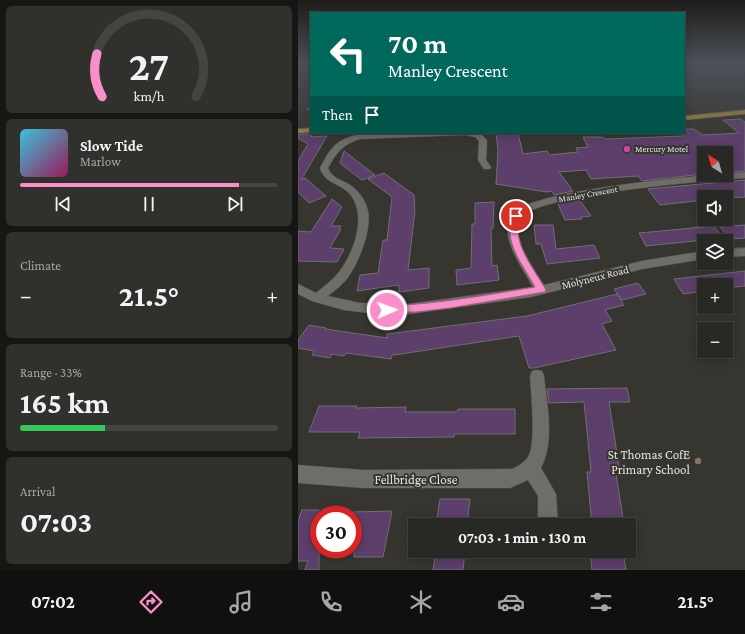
<!DOCTYPE html>
<html lang="en">
<head>
<meta charset="utf-8">
<style>
	:root { --surface:#282824; --page:#30302c; --text:#f1f3f6; --muted:#a5a6a6; --line:#444441; --accent:#f98fc9 }
	body { margin:0; font-family:"Crimson Pro",serif; background:var(--page); color:var(--text); height:100vh; display:flex; flex-direction:column; font-size:15px; white-space:nowrap }
	* { box-sizing:border-box; margin:0 }
	p { font-size:13px; color:var(--muted) }
	.icon { flex:none; width:22px; height:22px; fill:none; stroke:currentColor; stroke-width:2; stroke-linecap:round; stroke-linejoin:round }
	.map { position:relative; flex:1; overflow:hidden }
	.drawer { display:flex; flex-direction:column; gap:6px; padding:6px; background:#161614; width:298px }
	.drawer>* { flex:none }
	.guide { position:absolute; left:12px; top:12px; width:375px; height:122px; border-radius:0px; box-shadow:0 2px 10px #0003,0 0 0 1px var(--line); background:#00695c; color:#fff; overflow:hidden }
	.needle { width:26px; rotate:323deg }
	.tools { position:absolute; left:399px; top:146px; display:grid; gap:8px }
	.tools a { display:grid; place-items:center; width:36px; height:36px; border-radius:0px; background:var(--surface); box-shadow:0 2px 10px #0003,0 0 0 1px var(--line); font-size:20px }
	.speed { position:absolute; left:12px; top:506px; display:flex; gap:8px; font-size:20px; font-weight:700; text-align:center }
	.speed>* { display:grid; place-content:center; width:52px; height:52px; border-radius:50%; background:var(--surface); box-shadow:0 2px 10px #0003,0 0 0 1px var(--line); line-height:1 }
	.speed .limit { border:6px solid #d22; background:#fff; color:#111 }
	.pin { position:absolute; display:grid; place-items:center; width:34px; height:34px; color:#fff; margin:-17px; border:2px solid #fff; border-radius:50%; box-shadow:0 1px 4px #0007 }
	.me { position:absolute; width:44px; margin:-22px; rotate:88deg; stroke-linejoin:round; filter:drop-shadow(0 0 3px #0008) }
	.turn { display:flex; align-items:center; gap:14px; height:84px; padding:0 12px; font-size:18px }
	.turn .icon { width:52px; height:52px; stroke-width:2.5 }
	.turn b { display:block; font-size:28px; line-height:34px }
	.then { display:flex; align-items:center; height:38px; padding:0 12px; background:#0003; gap:8px; font-size:15px }
	.big { font-size:30px; font-weight:700; line-height:1.1 }
	.drawer .card { flex:1; display:flex; flex-direction:column; justify-content:center; gap:6px; min-width:0; padding:0 14px; border-radius:6px; background:var(--page) }
	.drawer .dial { align-items:center; gap:0 }
	.dial svg { height:104px; overflow:visible; fill:none; stroke:var(--line); stroke-width:7; stroke-linecap:round; text-anchor:middle }
	.dial text { fill:var(--text); stroke:none }
	.song { display:flex; align-items:center; gap:12px }
	.cover { width:48px; height:48px; border-radius:6px; background:linear-gradient(135deg,hsl(190 70% 55%),hsl(330 70% 35%)) }
	.played { height:4px; border-radius:2px; background:linear-gradient(90deg,var(--accent) 85%,var(--line) 85%) }
	.keys { display:flex; justify-content:space-around; direction:ltr }
	.heat { display:flex; justify-content:space-between; align-items:center; font-size:22px; direction:ltr }
	.charge { height:6px; border-radius:3px; background:linear-gradient(90deg,#34c759 33%,var(--line) 0) }
	.trip { position:absolute; left:110px; top:518px; width:228px; height:40px; border-radius:0px; background:var(--surface); box-shadow:0 2px 10px #0003,0 0 0 1px var(--line); font-weight:700; line-height:40px; text-align:center }
	.tabs { display:flex; height:64px; justify-content:space-around; align-items:center; background:#10100e; color:var(--muted) }
	.tabs .icon { width:28px; height:28px }
	.tabs .on { color:var(--accent) }
	.tabs b { font-size:18px; color:var(--text) }
	main { display:flex; flex:1; min-height:0 }
	.map>svg:first-child { display:block }
	.building { fill:#5c3f6b; stroke:#726e74 }
	.lines { fill:none; stroke-linecap:round; stroke-linejoin:round }
	.minor-casing { stroke:#555450; stroke-width:1 }
	.major-casing { stroke:#555450; stroke-width:1 }
	.minor { fill:#6f6d67; fill-rule:evenodd }
	.major { fill:#9d8141; fill-rule:evenodd }
	.route { fill:#f98fc9; stroke:#a25d83 }
	.hotel-dot { fill:#d1479c; stroke:#363530; stroke-width:1.5 }
	.education-dot { fill:#8d6e63; stroke:#363530; stroke-width:1.5 }
	.labels { text-anchor:middle; dominant-baseline:central; stroke-width:4; stroke-linejoin:round; paint-order:stroke }
	.far-poi-label { font-size:9px; fill:#e4e3e0; stroke:#363530; text-anchor:start }
	.far-street-label { font-size:9px; fill:#e4e3e0; stroke:#363530 }
	.street-label { font-size:11px; fill:#e4e3e0; stroke:#363530 }
	.near-poi-label { font-size:13px; fill:#e4e3e0; stroke:#363530; text-anchor:end }
	.near-street-label { font-size:13px; fill:#e4e3e0; stroke:#363530 }
</style>
</head>
<body>
<main>
<section class="drawer">
<div class="card dial"><svg viewBox="0 0 100 80">
<path d="M14 69A42 42 0 1 1 86 69"/>
<path d="M14 69A42 42 0 0 1 10 36" stroke="#f98fc9"/>
<text x="50" y="56" font-size="32" font-weight="700">27</text>
<text x="50" y="72" font-size="11">km/h</text>
</svg></div>
<div class="card">
<div class="song"><i class="cover"></i><div><b>Slow Tide</b><p>Marlow</p></div></div>
<div class="played"></div>
<div class="keys"><svg class="icon" aria-label="previous" viewBox="0 0 24 24"><path d="M18 5L8 12l10 7zM5 5v14"/></svg><svg class="icon" aria-label="pause" viewBox="0 0 24 24"><path d="M8 5v14M16 5v14"/></svg><svg class="icon" aria-label="next" viewBox="0 0 24 24"><path d="M6 5l10 7-10 7zM19 5v14"/></svg></div>
</div>
<div class="card"><p>Climate</p>
<div class="heat"><a>−</a><b class="big">21.5°</b><a>+</a></div>
</div>
<div class="card"><p>Range · 33%</p><b class="big">165 km</b><div class="charge"></div></div>
<div class="card"><p>Arrival</p><b class="big">07:03</b></div>
</section>
<div class="map">
<svg width="447" height="570" viewBox="0 0 447 570">
	<rect width="100%" height="100%" fill="#363530"/>
	<!-- building -->
	<g class="building">
		<polygon points="443,119 447,122 447,171 428,172 428,153 406,153 406,174 344,181 340,176 293,179 288,170 261,172 275,191 256,195 254,191 249,192 198,184 200,150 198,133 220,133 225,154 249,151 251,155 280,152 278,148 290,147 285,137 302,137 309,139 386,136 386,129 396,129 404,135 441,133 425,120"/>
		<polygon points="1,134 13,134 13,137 29,136 3,180 7,178 28,196 11,203 0,192 0,161 10,144 0,138"/>
		<polygon points="46,151 77,175 64,180 52,171 42,163"/>
		<polygon points="86,173 116,195 117,211 110,270 131,268 131,288 101,292 101,285 59,291 62,275 80,273 85,240 89,240 94,197 70,179"/>
		<polygon points="447,180 447,197 428,198 406,197 406,200 362,205 350,189"/>
		<polygon points="34,199 44,207 33,226 43,226 41,229 43,229 32,248 46,249 39,262 0,261 0,231 13,232"/>
		<polygon points="281,199 293,216 283,217 284,219 267,220 260,204"/>
		<polygon points="196,202 195,228 193,228 194,266 199,265 201,280 159,285 158,270 173,268 174,224 177,224 177,203"/>
		<polygon points="236,225 255,225 258,249 296,245 302,258 249,264 243,244 238,244"/>
		<polygon points="447,225 447,238 432,239 422,227"/>
		<polygon points="416,226 425,238 348,246 341,233"/>
		<polygon points="447,271 447,286 428,288 428,285 406,285 406,291 385,294 376,279"/>
		<polygon points="340,283 348,294 324,300 316,289"/>
		<polygon points="319,294 326,305 307,310 314,321 304,324 318,350 236,368 231,368 221,336 103,354 94,355 93,359 48,353 46,356 34,354 32,358 14,355 16,351 0,348 0,340 11,325 28,328 27,329 89,338 89,334 229,316"/>
		<polygon points="329,388 332,402 311,402 322,473 318,473 326,525 294,525 289,472 293,472 286,402 251,403 249,389"/>
		<polygon points="21,406 59,406 58,408 108,407 107,412 159,412 160,409 217,409 217,434 156,434 156,437 60,438 62,432 11,432"/>
		<polygon points="142,499 172,499 169,525 138,525"/>
		<polygon points="4,510 21,510 21,570 7,570 10,561 0,561 0,522"/>
		<polygon points="94,511 85,557 56,557 55,512"/>
		<polygon points="138,551 167,551 165,570 135,570"/>
		<polygon points="292,551 325,551 328,570 294,570"/>
	</g>
	<g class="lines">
		<!-- minor casing -->
		<g class="minor-casing">
			<g id="minor">
				<polygon points="13,107 13,112 9,109"/>
				<path d="M 109,133 L 182,133 L 189,140 L 188,160 L 193,167 L 192,169 L 186,169 L 180,160 L 181,141 L 177,137 L 167,135 L 62,139 C 45,144 38,153 30,168 C 34,180 48,180 56,188 C 63,194 68,202 70,211 C 74,230 60,265 48,280 C 43,286 36,291 30,296 L 62,303 L 111,304 L 235,287 C 225,269 200,236 213,215 C 229,189 413,175 447,172 L 447,178 C 415,180 232,195 222,219 C 213,238 236,269 246,285 L 344,261 L 406,251 L 406,259 L 344,269 L 233,297 L 111,314 L 78,314 L 46,310 L 14,301 L 0,294 L 0,284 L 18,293 C 26,286 35,280 41,272 C 56,253 70,214 51,193 C 41,183 26,183 22,168 C 26,160 31,151 37,145 C 55,129 88,134 109,133 Z"/>
				<polygon points="447,248 447,256 428,257 428,249"/>
				<path d="M 239,370 L 244,371 L 246,376 C 249,405 257,441 243,468 L 258,494 L 260,525 L 240,525 L 240,496 L 230,480 L 212,488 L 66,488 L 0,483 L 0,465 L 66,470 L 214,469 C 221,466 228,461 231,455 C 238,440 233,394 232,376 L 234,371 Z"/>
			</g>
		</g>
		<!-- major casing -->
		<g class="major-casing">
			<g id="major">
				<polygon points="447,110 447,114 386,120 386,116"/>
				<polygon points="13,128 13,132 0,133 0,129"/>
			</g>
		</g>
		<!-- minor -->
		<use href="#minor" class="minor"/>
		<!-- major -->
		<use href="#major" class="major"/>
	</g>
	<!-- sky -->
	<linearGradient id="sky" x2="0" y2="1"><stop stop-color="#1e1d1a"/><stop offset="0.44" stop-color="#4c5159"/><stop offset="1" stop-color="#4c5159" stop-opacity="0"/></linearGradient>
	<rect width="447" height="142" fill="url(#sky)"/>
	<!-- route -->
	<path class="route" d="M 218,213 L 222,216 C 213,243 235,267 248,290 L 247,292 L 152,308 L 118,312 L 85,312 L 84,310 L 85,307 L 89,306 C 139,304 188,295 237,287 C 225,265 205,242 214,216 Z"/>
	<!-- markers -->
	<circle class="hotel-dot" cx="329" cy="149" r="4"/>
	<circle class="education-dot" cx="400" cy="461" r="4"/>
	<g class="labels">
		<!-- far-poi labels -->
		<g class="far-poi-label">
			<text x="337" y="149">Mercury Motel</text>
		</g>
		<!-- far-street labels -->
		<g class="far-street-label">
			<text transform="translate(290 194) rotate(-10)">Manley Crescent</text>
		</g>
		<!-- street labels -->
		<g class="street-label">
			<text transform="translate(297 277) rotate(-14)">Molyneux Road</text>
		</g>
		<!-- near-poi labels -->
		<g class="near-poi-label">
			<text x="392" y="454">St Thomas CofE<tspan x="392" dy="15">Primary School</tspan></text>
		</g>
		<!-- near-street labels -->
		<g class="near-street-label">
			<text x="118" y="479">Fellbridge Close</text>
		</g>
	</g>
</svg>
<div class="tools">
<a><svg class="needle" viewBox="-14 -14 28 28"><path d="M0-13l5 13h-10z" fill="#e53935"/><path d="M0 13l5-13h-10z" fill="#a5a6a6"/></svg></a>
<a><svg class="icon" aria-label="sound" viewBox="0 0 24 24"><path d="M4 9h4l5-4v14l-5-4H4zM17 9q2 3 0 6"/></svg></a>
<a><svg class="icon" aria-label="layers" viewBox="0 0 24 24"><path d="M12 4l9 5-9 5-9-5zM3 14l9 5 9-5"/></svg></a>
<a>+</a>
<a>−</a>
</div>
<div class="speed"><div class="limit">30</div></div>
<div class="pin" style="left:218px;top:216px;background:#d93025"><svg class="icon" aria-label="arrive" viewBox="0 0 24 24"><path d="M6 21V4h12l-3 4 3 4H6"/></svg></div>
<svg class="me" style="left:89px;top:310px" viewBox="-20 -20 40 40"><circle r="17" fill="#f98fc9" stroke="#fff" stroke-width="3"/><path d="M0-11L8 9 0 5-8 9z" fill="#fff"/></svg>
<div class="trip">07:03 · 1 min · 130 m</div>
<div class="guide">
<div class="turn"><svg class="icon" aria-label="left" viewBox="0 0 24 24"><path d="M17 20v-9H6M10 6l-5 5 5 5"/></svg><div><b>70 m</b>Manley Crescent</div></div>
<div class="then">Then<svg class="icon" aria-label="arrive" viewBox="0 0 24 24"><path d="M6 21V4h12l-3 4 3 4H6"/></svg></div>
</div>
</div>
</main>
<nav class="tabs">
<b>07:02</b>
<svg class="icon on" aria-label="directions" viewBox="0 0 24 24"><path d="M12 3l9 9-9 9-9-9zM9 14v-3h6M13 9l2 2-2 2"/></svg>
<svg class="icon" aria-label="music" viewBox="0 0 24 24"><path d="M9 18V5l10-2v13"/><circle cx="6" cy="18" r="3"/><circle cx="16" cy="16" r="3"/></svg>
<svg class="icon" aria-label="phone" viewBox="0 0 24 24"><path d="M5 4h4l2 5-3 2q2 4 5 5l2-3 5 2v4C11 20 4 13 5 4z"/></svg>
<svg class="icon" aria-label="climate" viewBox="0 0 24 24"><path d="M12 3v18M4 7l16 10M4 17L20 7"/></svg>
<svg class="icon" aria-label="car" viewBox="0 0 24 24"><path d="M5 17H2v-5l4-1 3-4h7l3 4 3 1v5h-3M9 17h6M6 11h13"/><circle cx="7" cy="17" r="2"/><circle cx="17" cy="17" r="2"/></svg>
<svg class="icon" aria-label="filters" viewBox="0 0 24 24"><path d="M4 7h16M4 17h16"/><circle cx="9" cy="7" r="2"/><circle cx="15" cy="17" r="2"/></svg>
<b>21.5°</b>
</nav>
</body>
</html>
